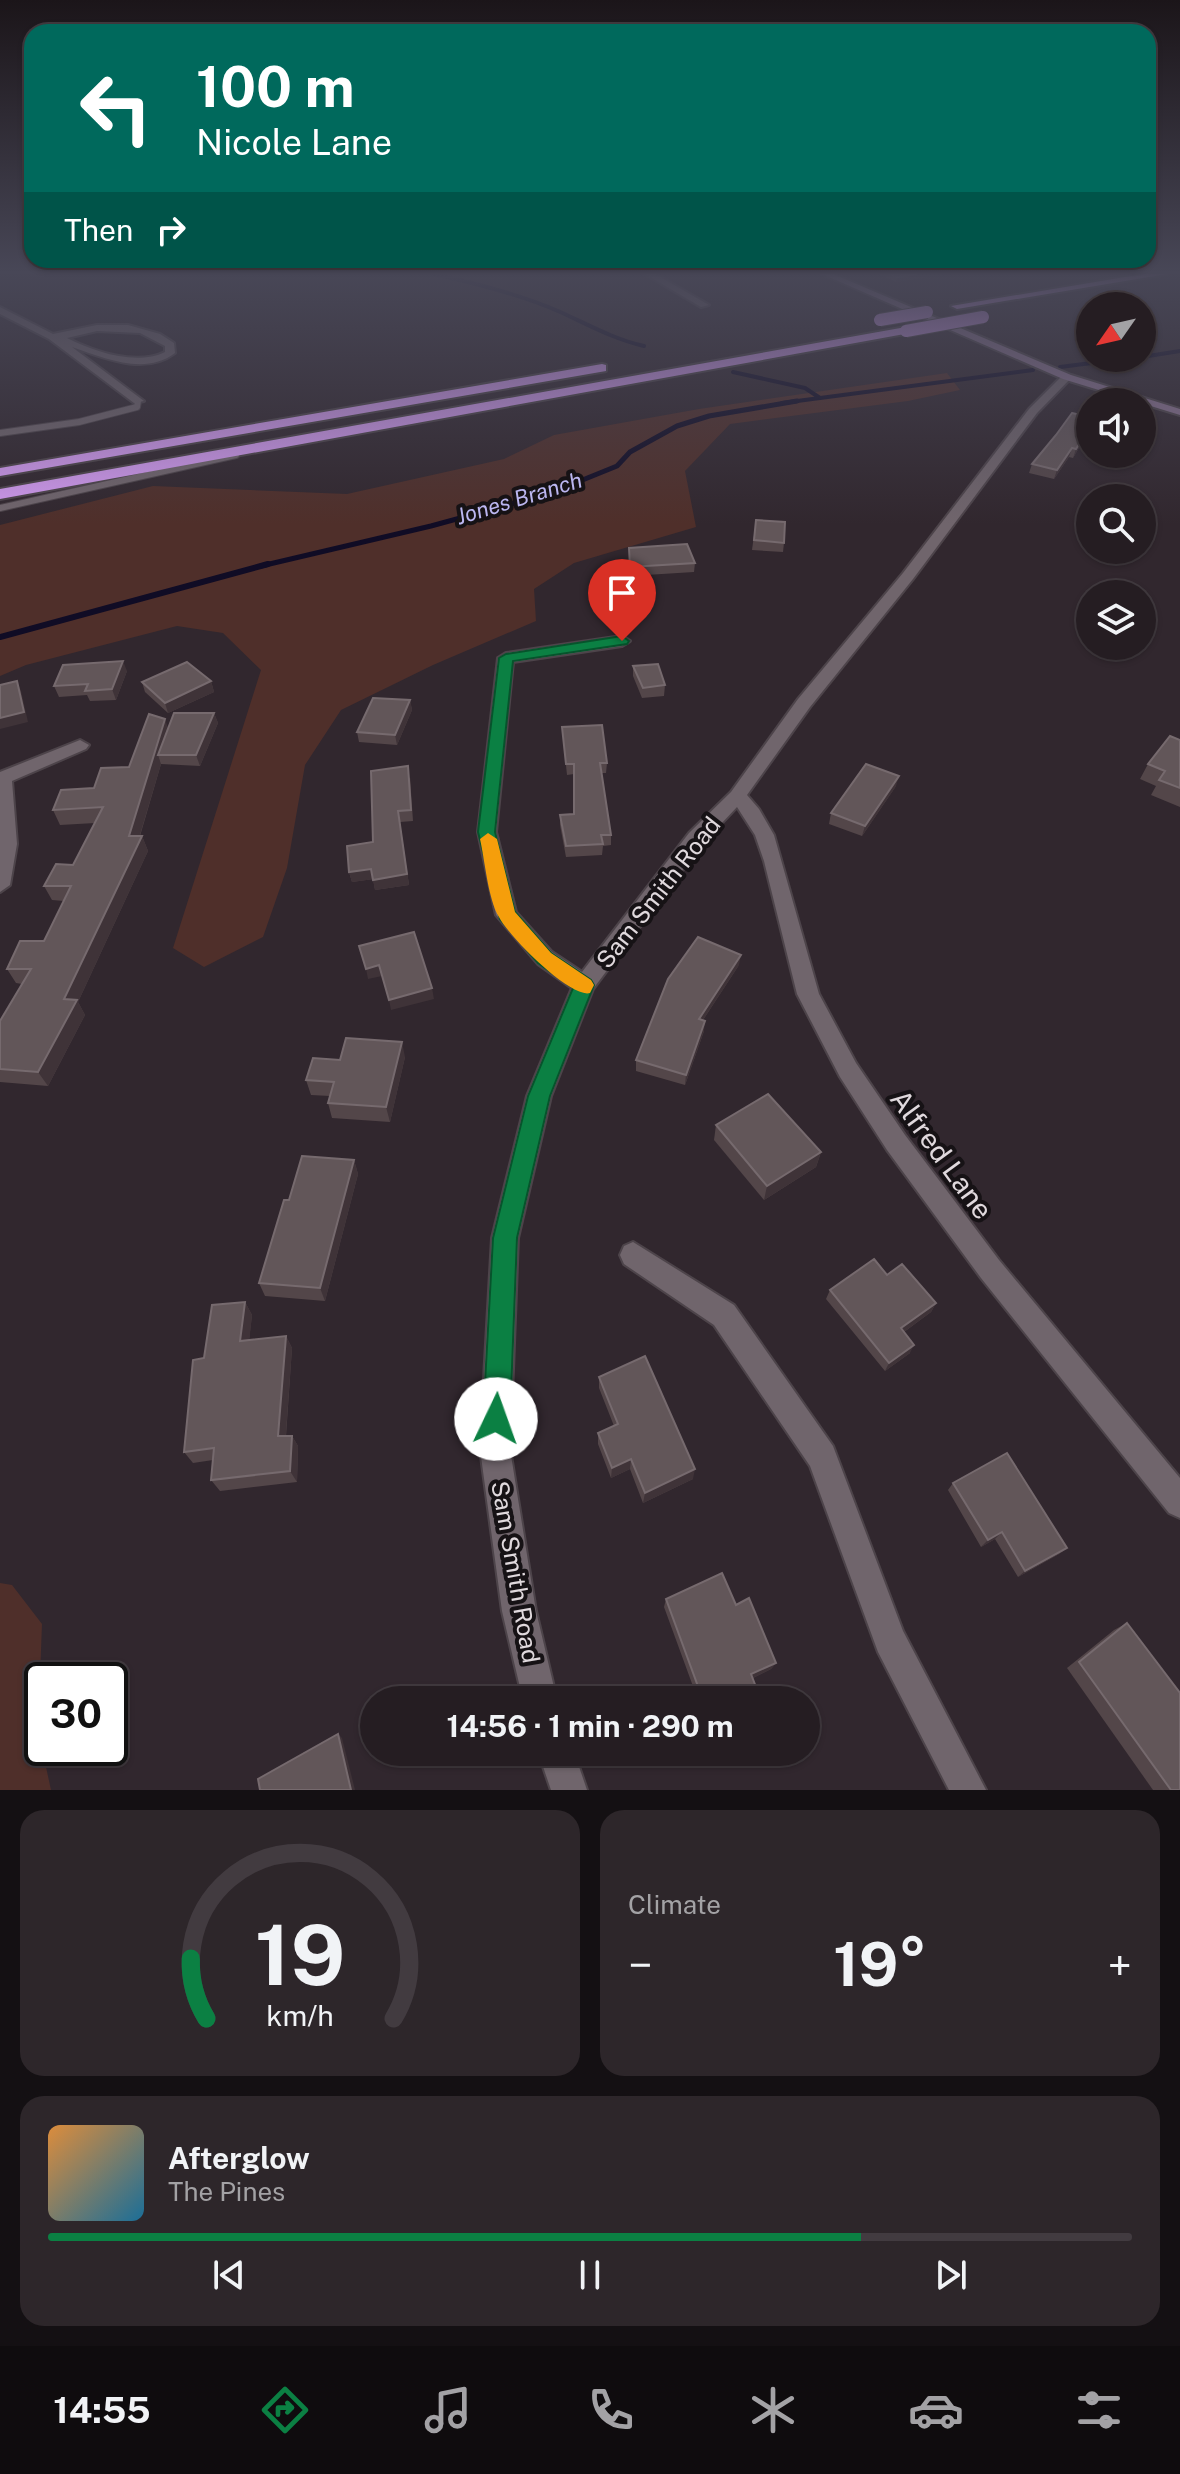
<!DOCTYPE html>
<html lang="en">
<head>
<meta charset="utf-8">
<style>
	:root { --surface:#251d22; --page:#2d262a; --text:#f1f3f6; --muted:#a3a2a5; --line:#423b40; --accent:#0b8043 }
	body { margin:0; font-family:"Public Sans",sans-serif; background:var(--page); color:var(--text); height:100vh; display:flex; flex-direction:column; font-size:30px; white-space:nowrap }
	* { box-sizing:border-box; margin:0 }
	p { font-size:26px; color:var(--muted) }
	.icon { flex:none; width:44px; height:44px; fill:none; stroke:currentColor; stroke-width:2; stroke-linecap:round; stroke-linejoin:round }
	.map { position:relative; height:1790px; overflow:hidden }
	.sheet { display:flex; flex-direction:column; gap:20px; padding:20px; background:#141013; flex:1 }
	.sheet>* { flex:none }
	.top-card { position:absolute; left:24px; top:24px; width:1132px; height:244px; border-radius:24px; box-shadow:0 2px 6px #0004,0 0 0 2px var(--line); background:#00695c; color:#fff; overflow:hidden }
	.needle { width:52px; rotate:236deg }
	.buttons { position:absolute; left:1076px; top:292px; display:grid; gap:16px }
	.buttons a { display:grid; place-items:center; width:80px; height:80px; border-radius:50%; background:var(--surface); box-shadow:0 2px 6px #0004,0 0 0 2px var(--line); font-size:40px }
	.speed { position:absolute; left:24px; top:1662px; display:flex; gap:16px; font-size:40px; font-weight:700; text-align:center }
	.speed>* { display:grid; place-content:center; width:104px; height:104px; border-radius:50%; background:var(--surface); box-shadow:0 2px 6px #0004,0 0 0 2px var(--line); line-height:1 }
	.speed .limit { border:4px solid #111; border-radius:12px; background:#fff; color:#111 }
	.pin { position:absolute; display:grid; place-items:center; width:68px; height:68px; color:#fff; margin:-82px -34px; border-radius:50% 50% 50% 0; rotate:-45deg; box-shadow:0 0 8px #0007 }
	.pin .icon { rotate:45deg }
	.me { position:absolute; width:88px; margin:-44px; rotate:3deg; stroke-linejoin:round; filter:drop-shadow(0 0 6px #0008) }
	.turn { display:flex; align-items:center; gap:28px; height:168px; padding:0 40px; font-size:36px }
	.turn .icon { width:104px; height:104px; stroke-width:2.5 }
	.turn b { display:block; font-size:56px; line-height:68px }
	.then { display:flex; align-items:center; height:76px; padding:0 40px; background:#0003; gap:16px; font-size:30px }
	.big { font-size:60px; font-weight:700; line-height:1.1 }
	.sheet .tile { flex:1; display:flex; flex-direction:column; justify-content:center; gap:12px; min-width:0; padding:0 28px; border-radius:24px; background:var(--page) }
	.sheet .dial { align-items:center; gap:0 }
	.dial svg { height:208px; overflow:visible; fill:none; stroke:var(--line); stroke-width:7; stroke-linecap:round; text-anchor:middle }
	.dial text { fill:var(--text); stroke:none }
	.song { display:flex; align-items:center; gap:24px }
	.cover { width:96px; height:96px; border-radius:12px; background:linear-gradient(135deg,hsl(30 70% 55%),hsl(200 70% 35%)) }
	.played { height:8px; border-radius:4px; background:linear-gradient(90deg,var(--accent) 75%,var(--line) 75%) }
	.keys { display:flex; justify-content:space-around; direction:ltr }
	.heat { display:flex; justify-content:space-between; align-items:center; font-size:44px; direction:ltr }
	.sheet .tiles { flex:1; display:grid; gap:20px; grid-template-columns:1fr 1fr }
	.tile:last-child { grid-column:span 2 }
	.trip { position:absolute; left:360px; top:1686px; width:460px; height:80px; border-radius:40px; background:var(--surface); box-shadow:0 2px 6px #0004,0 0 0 2px var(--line); font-weight:700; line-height:80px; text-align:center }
	.tab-bar { display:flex; height:128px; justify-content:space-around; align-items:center; background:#0f0c0e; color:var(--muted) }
	.tab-bar .icon { width:56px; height:56px }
	.tab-bar .on { color:var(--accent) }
	.tab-bar b { font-size:36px; color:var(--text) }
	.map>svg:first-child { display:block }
	.green { fill:#4f2f2a }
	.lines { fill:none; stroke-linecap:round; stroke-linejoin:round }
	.stream-far2 { stroke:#100c25; stroke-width:4 }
	.stream-far1 { stroke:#100c25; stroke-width:5 }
	.stream { stroke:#100c25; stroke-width:6 }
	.lane-casing { stroke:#4d444a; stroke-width:8 }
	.street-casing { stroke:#4d444a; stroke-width:4 }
	.secondary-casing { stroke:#4d444a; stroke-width:4 }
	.highway-casing { stroke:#4d444a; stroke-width:4 }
	.lane { stroke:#70656c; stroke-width:6 }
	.street { fill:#70656c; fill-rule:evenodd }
	.secondary { fill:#8d7593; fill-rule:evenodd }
	.highway { fill:#d19aef; fill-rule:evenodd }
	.highway-bridge-casing { stroke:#4d444a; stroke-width:14; stroke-linecap:butt }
	.highway-bridge { stroke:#d19aef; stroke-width:12 }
	.wall { fill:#534649 }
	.shaded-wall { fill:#3f3338 }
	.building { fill:#625659; stroke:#766a6e; stroke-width:2 }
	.route { fill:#0b8043; stroke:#07532c; stroke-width:2 }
	.slow { fill:#f59e0b }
	.labels { text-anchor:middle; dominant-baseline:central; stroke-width:8; stroke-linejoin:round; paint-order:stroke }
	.far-water-label { font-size:22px; font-style:italic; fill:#bbb6f0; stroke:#161215 }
	.street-label { font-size:24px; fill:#e0d9dd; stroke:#161215 }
	.near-street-label { font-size:28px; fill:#e0d9dd; stroke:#161215 }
</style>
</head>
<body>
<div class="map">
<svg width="1180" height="1790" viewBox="0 0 1180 1790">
	<rect width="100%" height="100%" fill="#31272e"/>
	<!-- green -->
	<g class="green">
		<polygon points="947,373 960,390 908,401 730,424 685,471 696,527 574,563 534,589 536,621 433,665 341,710 305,765 287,868 263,937 204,967 173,948 261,670 223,633 177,626 26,665 0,676 0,525 153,486 347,494 504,459 554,435 699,409"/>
		<polygon points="0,1583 12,1585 42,1624 38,1730 51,1790 0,1790"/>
	</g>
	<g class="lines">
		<!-- stream-far2 -->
		<g class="stream-far2">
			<path d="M 433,274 C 475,283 519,294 558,311 C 587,324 613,339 644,346"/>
			<polyline points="1142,357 1180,351"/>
			<polyline points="1060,367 1131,358"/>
			<polyline points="733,372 805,388 820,398"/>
			<polyline points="782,403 1033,370"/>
		</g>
		<!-- stream-far1 -->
		<polyline class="stream-far1" points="261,566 431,526 548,494 617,466 630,452 677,426 709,416 797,401"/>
		<!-- stream -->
		<polyline class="stream" points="0,637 268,564"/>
		<!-- lane casing -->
		<g class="lane-casing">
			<g id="lane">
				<polyline points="0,433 79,422 137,407 138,401"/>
				<polyline points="0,508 236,455"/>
			</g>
		</g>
		<!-- street casing -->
		<g class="street-casing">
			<g id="street">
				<polygon points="645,274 655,274 709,305 701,307"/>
				<path d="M 0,307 L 53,334 L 97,325 L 128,325 L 160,334 L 174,343 L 175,353 C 145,376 104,358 72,347 L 144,401 L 134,403 L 49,339 L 0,314 ZM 97,331 L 140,333 L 165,346 L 165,352 C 136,366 95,352 67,338 Z"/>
				<polygon points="1063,375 1072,377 1037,413 913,579 810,707 747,795 759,809 774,835 819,994 856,1063 905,1135 999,1260 1180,1478 1180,1518 1169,1513 981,1278 887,1150 840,1077 797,994 764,861 755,835 737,807 703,843 593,989 551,1096 518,1238 510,1449 536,1611 557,1700 523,1700 502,1611 480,1449 492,1238 527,1096 572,988 538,964 496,915 478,832 498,658 506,653 622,636 630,641 622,646 513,662 496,832 516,912 552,952 582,972 689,833 731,792 798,699 903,573 1029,409"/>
				<polygon points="80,740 89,745 86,749 12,781 17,844 10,885 0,892 0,772"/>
				<polygon points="633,1242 734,1305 833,1446 903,1631 986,1790 949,1790 878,1652 810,1466 714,1325 624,1264 620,1255 624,1246"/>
				<polygon points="538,1752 574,1752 587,1790 551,1790"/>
			</g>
		</g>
		<!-- secondary casing -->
		<g class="secondary-casing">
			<polygon id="secondary" points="822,274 833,274 1071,375 1180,409 1180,415 1063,379"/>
		</g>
		<!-- highway casing -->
		<g class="highway-casing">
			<g id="highway">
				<polygon points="1143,274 1167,274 957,309 951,306"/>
				<polygon points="906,327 910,329 910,333 0,499 0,489"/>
				<polygon points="602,364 606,365 606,371 0,476 0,468"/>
			</g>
		</g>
		<!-- lane -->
		<use href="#lane" class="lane"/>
		<!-- street -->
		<use href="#street" class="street"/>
		<!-- secondary -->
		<use href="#secondary" class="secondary"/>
		<!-- highway -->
		<use href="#highway" class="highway"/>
		<!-- highway-bridge casing -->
		<g class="highway-bridge-casing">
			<g id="highway-bridge">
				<polyline points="880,320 927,312"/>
				<polyline points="906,331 983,317"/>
			</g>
		</g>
		<!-- highway-bridge -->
		<use href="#highway-bridge" class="highway-bridge"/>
	</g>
	<!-- wall -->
	<g class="wall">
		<polygon points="879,274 944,274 896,282"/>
		<polygon points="1090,417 1090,429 1073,458 1069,457 1054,479 1029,473 1032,464"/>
		<polygon points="756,520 784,543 783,552 752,550"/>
		<polygon points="629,548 695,563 694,572 630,576"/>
		<polygon points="633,666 665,685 664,696 642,698 633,676"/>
		<polygon points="127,671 116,700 90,701 87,695 59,697 54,686"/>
		<polygon points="211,681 214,692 168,713 145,692 142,682"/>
		<polygon points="410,700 412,710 397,745 359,742 357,732"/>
		<polygon points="214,713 218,723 200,766 161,764 140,836 142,836 148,851 78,1002 85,1015 48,1086 0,1082 0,1021 22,984 16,983 7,969 44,941 64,901 52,900 44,886 73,865 95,823 60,825 53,810 94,788 129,767 168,728"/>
		<polygon points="562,727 607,763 606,773 601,773 611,835 611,845 603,846 602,855 566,857 560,825 560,815 574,814 574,774 567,775"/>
		<polygon points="1180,740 1180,807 1151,795 1156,786 1140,779 1148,764"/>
		<polygon points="410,777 413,821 400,822 409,885 375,890 373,879 352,882 349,872 373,842"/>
		<polygon points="896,786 862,836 829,824 831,813"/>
		<polygon points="739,965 703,1020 704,1031 685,1085 636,1071 636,1060"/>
		<polygon points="405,1057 390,1122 332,1118 328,1103 330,1096 311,1095 306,1080 340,1060"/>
		<polygon points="716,1125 821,1152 816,1167 764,1200 714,1140"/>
		<polygon points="354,1160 358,1174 325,1301 265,1296 259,1283 289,1200"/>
		<polygon points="887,1275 936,1303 931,1312 904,1332 910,1353 885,1371 826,1299 830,1290"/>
		<polygon points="245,1302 252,1315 249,1340 286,1336 292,1348 286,1436 292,1436 298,1446 297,1482 220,1491 211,1480 213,1460 193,1463 184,1452 204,1358"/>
		<polygon points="599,1377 693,1479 643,1503 630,1469 611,1478 598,1444 598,1433 614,1426 599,1388"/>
		<polygon points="953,1483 1067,1548 1059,1554 1018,1577 995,1539 981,1547 948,1490"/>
		<polygon points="666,1599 736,1605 776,1663 771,1669 753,1678 761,1700 698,1700 664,1607"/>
		<polygon points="1127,1623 1180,1790 1153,1790 1067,1668 1114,1630"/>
	</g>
	<!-- shaded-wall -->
	<g class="shaded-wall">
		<polygon points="917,274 944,274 896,282 897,277"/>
		<polygon points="1090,426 1090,429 1073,458 1076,449"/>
		<polygon points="1072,448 1069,457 1054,479 1057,470"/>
		<polygon points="123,661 127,671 116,700 112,689"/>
		<polygon points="17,681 21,691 28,722 0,729 0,718"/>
		<polygon points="211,681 214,692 168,713 165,703"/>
		<polygon points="410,700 412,710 397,745 395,735"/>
		<polygon points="214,713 218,723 200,766 196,755"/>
		<polygon points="165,719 170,734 158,755 161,764 136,848 142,836 148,851 78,1002 85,1015 48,1086 38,1072 64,999 129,836"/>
		<polygon points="899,776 896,786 862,836 865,826"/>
		<polygon points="400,822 409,885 375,890 373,880"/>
		<polygon points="371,869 374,879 352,882 349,872"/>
		<polygon points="741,955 739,965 697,1029 699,1019"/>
		<polygon points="379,965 382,976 368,979 366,969"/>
		<polygon points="432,988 434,999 391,1010 389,1000"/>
		<polygon points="705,1021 704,1031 685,1085 686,1075"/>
		<polygon points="402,1042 405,1057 390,1122 386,1107"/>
		<polygon points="821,1152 816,1167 764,1200 767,1186"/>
		<polygon points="354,1160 358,1174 325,1301 320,1288"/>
		<polygon points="245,1302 252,1315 248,1353 240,1341"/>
		<polygon points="936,1303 931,1312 897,1337 901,1328"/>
		<polygon points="286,1336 292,1348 285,1446 278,1436"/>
		<polygon points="914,1345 910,1353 885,1371 889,1363"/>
		<polygon points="292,1436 298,1446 297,1482 290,1471"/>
		<polygon points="631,1459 630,1469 611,1478 612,1468"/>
		<polygon points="695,1469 693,1479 643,1503 645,1493"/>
		<polygon points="1002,1532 995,1539 981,1547 988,1540"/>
		<polygon points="1067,1548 1059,1554 1018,1577 1025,1571"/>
		<polygon points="776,1663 771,1669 747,1681 751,1674"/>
		<polygon points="338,1734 342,1738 355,1790 351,1790"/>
	</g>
	<!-- building -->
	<g class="building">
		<polygon points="890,274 917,274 897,277"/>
		<polygon points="1072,413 1090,417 1090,426 1076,449 1072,448 1057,470 1032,464 1056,435"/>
		<polygon points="756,520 785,522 784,543 754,540"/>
		<polygon points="687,544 695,563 630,567 629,548"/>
		<polygon points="123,661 112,689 85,691 88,684 54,686 63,665"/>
		<polygon points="187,662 211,681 165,703 142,682"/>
		<polygon points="658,664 665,685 643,688 633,666"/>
		<polygon points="17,681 24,712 0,718 0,685"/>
		<polygon points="373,698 410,700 395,735 357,732"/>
		<polygon points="174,713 214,713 196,755 158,755"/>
		<polygon points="149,714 165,719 129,836 142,836 64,999 77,1000 38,1072 0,1069 0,1021 31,969 7,969 20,941 44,941 71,886 44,886 56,864 73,865 103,807 53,810 61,790 94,788 101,768 129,767"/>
		<polygon points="602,725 607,763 600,763 611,835 601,835 603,844 566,846 560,815 574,814 574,764 566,764 562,727"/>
		<polygon points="1170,736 1180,740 1180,788 1159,780 1165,771 1148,764"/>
		<polygon points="866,764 899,776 865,826 831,813"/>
		<polygon points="408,766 411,810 398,811 407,874 373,880 371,869 349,872 347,846 373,842 371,771"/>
		<polygon points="414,932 432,988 389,1000 379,965 366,969 359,946"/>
		<polygon points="698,937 741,955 699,1019 705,1021 686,1075 636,1060 668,979"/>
		<polygon points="346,1038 402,1042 386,1107 328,1103 334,1082 306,1080 313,1058 340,1060"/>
		<polygon points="768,1094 821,1152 767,1186 716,1125"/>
		<polygon points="302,1156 354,1160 320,1288 259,1283 284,1200 289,1200"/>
		<polygon points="874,1259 887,1275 902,1264 936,1303 901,1328 914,1345 889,1363 830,1290"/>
		<polygon points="245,1302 240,1341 286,1336 278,1436 292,1436 290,1471 211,1480 214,1448 184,1452 193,1360 204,1358 212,1305"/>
		<polygon points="645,1356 695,1469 645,1493 631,1459 612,1468 598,1433 618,1424 599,1377"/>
		<polygon points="1007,1453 1067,1548 1025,1571 1002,1532 988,1540 953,1483"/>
		<polygon points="722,1573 736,1605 749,1598 776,1663 751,1674 761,1700 703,1700 666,1599"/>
		<polygon points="1127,1623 1180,1693 1180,1790 1171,1790 1079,1662"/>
		<polygon points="338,1734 351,1790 260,1790 258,1779"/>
	</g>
	<!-- sky -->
	<linearGradient id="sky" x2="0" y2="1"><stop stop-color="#1b1519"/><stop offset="0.52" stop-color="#484757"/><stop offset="1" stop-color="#484757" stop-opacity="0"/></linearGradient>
	<rect width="1180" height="524" fill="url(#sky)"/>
	<!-- route -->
	<polygon class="route" points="622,636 629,641 627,644 513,661 495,832 515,912 551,953 591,980 594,985 550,1096 517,1238 510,1419 506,1429 496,1433 487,1429 483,1419 493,1238 528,1096 573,988 538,963 500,919 478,832 499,658 506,654"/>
	<!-- slow -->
	<path class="slow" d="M 488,833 L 497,839 L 515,912 L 551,953 L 591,980 L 594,985 L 590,993 C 571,999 509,937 499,917 C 488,899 485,861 480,839 Z"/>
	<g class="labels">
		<!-- far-water labels -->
		<g class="far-water-label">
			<text transform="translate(519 498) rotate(-17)">Jones Branch</text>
		</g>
		<!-- street labels -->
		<g class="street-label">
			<text transform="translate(658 892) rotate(-52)">Sam Smith Road</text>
			<text transform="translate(516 1572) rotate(80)">Sam Smith Road</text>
		</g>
		<!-- near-street labels -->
		<g class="near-street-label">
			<text transform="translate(942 1154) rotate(54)">Alfred Lane</text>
		</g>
	</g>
</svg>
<div class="buttons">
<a><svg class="needle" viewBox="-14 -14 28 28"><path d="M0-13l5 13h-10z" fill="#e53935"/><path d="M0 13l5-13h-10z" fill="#a3a2a5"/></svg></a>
<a><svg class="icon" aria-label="sound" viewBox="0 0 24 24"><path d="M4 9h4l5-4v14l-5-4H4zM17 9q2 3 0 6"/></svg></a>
<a><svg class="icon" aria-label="search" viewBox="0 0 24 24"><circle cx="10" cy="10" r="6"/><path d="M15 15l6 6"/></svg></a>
<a><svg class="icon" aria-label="layers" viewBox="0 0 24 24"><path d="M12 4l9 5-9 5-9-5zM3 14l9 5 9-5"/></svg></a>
</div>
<div class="speed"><div class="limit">30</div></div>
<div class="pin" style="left:622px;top:641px;background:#d93025"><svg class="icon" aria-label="arrive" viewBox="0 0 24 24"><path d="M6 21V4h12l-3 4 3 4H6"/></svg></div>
<svg class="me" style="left:496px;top:1419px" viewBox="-20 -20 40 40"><circle r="19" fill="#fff"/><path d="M0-13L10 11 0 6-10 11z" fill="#0b8043"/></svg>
<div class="trip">14:56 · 1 min · 290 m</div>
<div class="top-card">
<div class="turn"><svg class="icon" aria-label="left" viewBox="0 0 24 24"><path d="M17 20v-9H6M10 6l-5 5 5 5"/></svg><div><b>100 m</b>Nicole Lane</div></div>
<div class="then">Then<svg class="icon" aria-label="right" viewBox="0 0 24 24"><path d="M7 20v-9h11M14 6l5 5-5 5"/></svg></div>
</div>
</div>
<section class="sheet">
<div class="tiles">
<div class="tile dial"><svg viewBox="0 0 100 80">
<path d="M14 69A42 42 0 1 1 86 69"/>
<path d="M14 69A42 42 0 0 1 8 46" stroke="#0b8043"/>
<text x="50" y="56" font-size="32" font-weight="700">19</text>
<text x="50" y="72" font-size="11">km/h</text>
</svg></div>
<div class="tile"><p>Climate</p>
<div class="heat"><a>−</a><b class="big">19°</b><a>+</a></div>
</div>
<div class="tile">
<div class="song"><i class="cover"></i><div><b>Afterglow</b><p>The Pines</p></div></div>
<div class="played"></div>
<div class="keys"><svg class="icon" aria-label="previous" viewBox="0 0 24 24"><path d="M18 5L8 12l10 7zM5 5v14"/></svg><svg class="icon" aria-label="pause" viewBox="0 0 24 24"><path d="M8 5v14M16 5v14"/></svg><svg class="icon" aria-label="next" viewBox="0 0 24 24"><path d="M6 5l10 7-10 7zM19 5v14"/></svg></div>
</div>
</div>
</section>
<nav class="tab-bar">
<b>14:55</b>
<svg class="icon on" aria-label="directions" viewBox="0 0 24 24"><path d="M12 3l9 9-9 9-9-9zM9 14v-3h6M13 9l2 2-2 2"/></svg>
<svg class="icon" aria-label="music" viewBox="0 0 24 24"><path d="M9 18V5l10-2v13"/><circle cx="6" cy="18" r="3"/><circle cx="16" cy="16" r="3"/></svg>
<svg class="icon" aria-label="phone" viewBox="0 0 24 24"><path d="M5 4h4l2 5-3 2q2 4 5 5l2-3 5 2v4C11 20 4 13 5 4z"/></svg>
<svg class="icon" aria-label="climate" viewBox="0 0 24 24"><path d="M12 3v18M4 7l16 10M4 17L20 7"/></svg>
<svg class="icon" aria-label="car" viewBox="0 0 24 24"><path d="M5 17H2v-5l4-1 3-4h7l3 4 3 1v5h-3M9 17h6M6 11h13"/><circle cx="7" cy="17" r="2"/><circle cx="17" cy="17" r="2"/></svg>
<svg class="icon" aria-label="filters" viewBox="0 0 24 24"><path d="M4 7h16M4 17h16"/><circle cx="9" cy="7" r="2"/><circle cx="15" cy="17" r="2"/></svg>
</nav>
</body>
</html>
